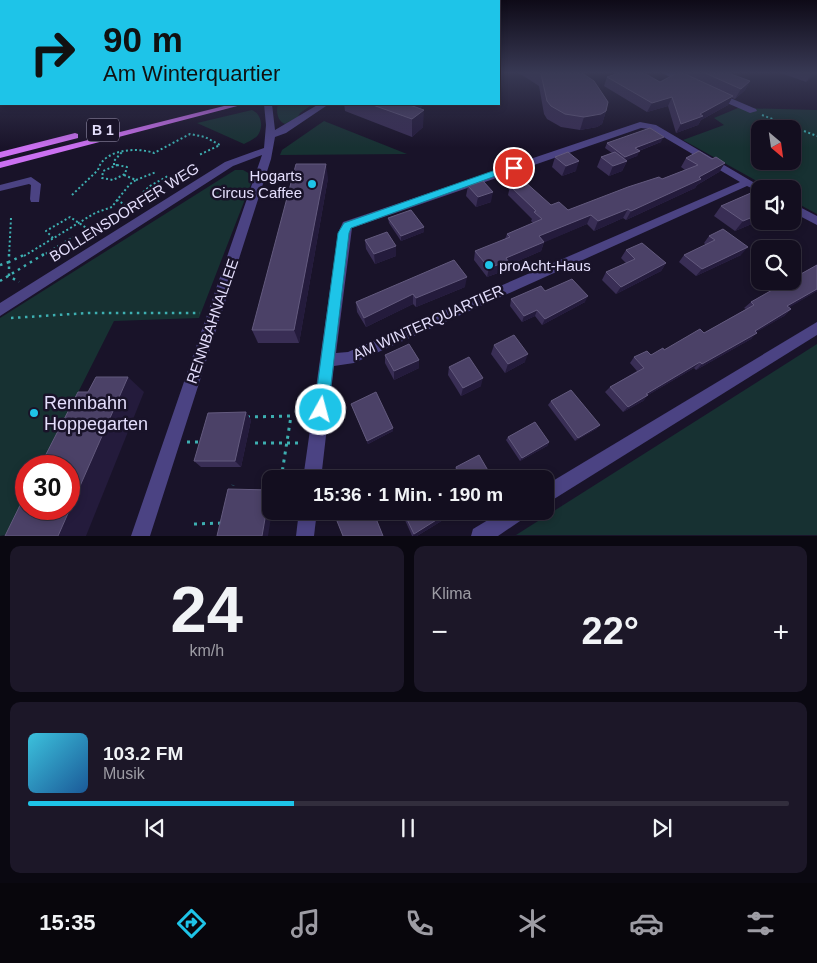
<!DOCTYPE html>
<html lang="de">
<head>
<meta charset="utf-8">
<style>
	:root { --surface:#130e1f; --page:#1c1728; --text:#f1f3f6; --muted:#9d9ca4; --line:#322e3d; --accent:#1ec4e8 }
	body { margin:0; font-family:Helvetica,sans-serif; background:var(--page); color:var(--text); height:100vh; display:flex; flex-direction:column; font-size:19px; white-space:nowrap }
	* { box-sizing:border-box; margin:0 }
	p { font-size:16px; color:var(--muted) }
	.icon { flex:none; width:28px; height:28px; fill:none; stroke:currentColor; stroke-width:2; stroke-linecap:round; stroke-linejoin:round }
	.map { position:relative; height:536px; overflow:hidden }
	.side { display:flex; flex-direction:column; gap:10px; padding:10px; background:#0a0811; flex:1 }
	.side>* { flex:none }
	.top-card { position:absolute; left:0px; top:0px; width:500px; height:105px; box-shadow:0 2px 8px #0003,0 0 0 1px var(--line); background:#1ec4e8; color:#111; overflow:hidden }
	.needle { width:32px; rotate:151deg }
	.buttons { position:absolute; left:751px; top:120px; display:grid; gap:10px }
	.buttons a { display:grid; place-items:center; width:50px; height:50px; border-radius:10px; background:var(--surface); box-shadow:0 2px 8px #0003,0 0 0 1px var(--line); font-size:25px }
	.speed { position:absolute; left:15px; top:455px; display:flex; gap:10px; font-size:25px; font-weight:700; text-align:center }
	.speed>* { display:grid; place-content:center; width:65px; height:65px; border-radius:50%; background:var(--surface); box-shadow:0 2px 8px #0003,0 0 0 1px var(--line); line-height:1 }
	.speed .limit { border:8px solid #d22; background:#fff; color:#111 }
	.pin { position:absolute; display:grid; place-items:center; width:42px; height:42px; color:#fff; margin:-21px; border:2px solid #fff; border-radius:50%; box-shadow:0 1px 5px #0007 }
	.me { position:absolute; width:55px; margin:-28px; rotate:7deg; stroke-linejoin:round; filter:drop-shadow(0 0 4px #0008) }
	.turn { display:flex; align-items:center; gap:18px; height:105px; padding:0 20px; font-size:22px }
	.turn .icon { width:65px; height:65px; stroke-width:2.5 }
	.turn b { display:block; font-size:35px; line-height:42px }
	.big { font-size:38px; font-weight:800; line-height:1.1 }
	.side .widget { flex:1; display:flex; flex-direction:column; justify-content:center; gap:8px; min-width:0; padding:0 18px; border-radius:10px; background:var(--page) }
	.side .dial { align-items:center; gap:0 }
	.dial b { font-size:65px; line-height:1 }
	.song { display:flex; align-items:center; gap:15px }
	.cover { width:60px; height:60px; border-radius:8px; background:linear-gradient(135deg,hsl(190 70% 55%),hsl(210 70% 35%)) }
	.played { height:5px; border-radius:2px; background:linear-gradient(90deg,var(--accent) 35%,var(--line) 35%) }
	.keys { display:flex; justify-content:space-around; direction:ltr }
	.heat { display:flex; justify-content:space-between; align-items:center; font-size:28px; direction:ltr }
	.side .tiles { flex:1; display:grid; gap:10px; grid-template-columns:1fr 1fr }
	.widget:last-child { grid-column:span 2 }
	.trip { position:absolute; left:262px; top:470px; width:292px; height:50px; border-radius:10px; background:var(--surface); box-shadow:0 2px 8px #0003,0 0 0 1px var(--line); font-weight:800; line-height:50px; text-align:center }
	.tab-bar { display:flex; height:80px; justify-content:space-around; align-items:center; background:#08060c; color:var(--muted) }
	.tab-bar .icon { width:35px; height:35px }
	.tab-bar .current { color:var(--accent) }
	.tab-bar b { font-size:22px; color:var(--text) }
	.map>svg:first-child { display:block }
	.green { fill:#173132; fill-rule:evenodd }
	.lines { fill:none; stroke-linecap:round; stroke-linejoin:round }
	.path-far2 { stroke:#3dafb1; stroke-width:2; stroke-dasharray:2 2.5; stroke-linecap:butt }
	.path-far1 { stroke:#3dafb1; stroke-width:2.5; stroke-dasharray:2.5 4.5; stroke-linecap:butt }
	.path { stroke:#3dafb1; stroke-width:3; stroke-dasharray:3 5; stroke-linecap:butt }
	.minor { fill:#4b4383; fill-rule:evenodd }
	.major { fill:#cb70f1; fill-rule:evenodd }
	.wall { fill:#392e55 }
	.shaded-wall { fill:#241b3c }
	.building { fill:#4b4167; stroke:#635a7e }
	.route { fill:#1ec4e8; stroke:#147f97 }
	.poi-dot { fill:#1ec4e8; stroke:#191329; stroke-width:2 }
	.labels { text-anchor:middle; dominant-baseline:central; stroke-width:5; stroke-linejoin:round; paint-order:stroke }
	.shield { fill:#191329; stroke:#a7a1bd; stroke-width:1 }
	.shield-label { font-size:14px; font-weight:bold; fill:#e4defc }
	.poi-label { font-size:15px; fill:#e4defc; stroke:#191329; text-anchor:end }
	.street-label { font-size:15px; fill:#e4defc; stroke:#191329 }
	.near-poi-label { font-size:18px; fill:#e4defc; stroke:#191329; text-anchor:start }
</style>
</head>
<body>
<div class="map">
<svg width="817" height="536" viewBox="0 0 817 536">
	<rect width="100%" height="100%" fill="#191329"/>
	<!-- green -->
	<g class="green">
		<path d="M 278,104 L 313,104 L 300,113 L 298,117 L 285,124 C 277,121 276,111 278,104 Z"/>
		<path d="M 738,108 L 817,110 L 817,214 L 793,201 L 792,189 L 771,189 L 683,140 L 724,125 L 714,118 ZM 760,129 L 792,129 L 792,161 L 760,161 Z"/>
		<path d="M 252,110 C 261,114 264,126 258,135 C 255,139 248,142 244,144 L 197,123 Z"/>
		<polygon points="324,121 407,154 280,155 282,150"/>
		<polygon points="235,170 243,170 254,176 199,318 114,321 41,466 26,466 26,495 6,535 0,536 0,318"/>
		<polygon points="817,344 817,535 516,535"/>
	</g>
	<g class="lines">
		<!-- path-far2 -->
		<g class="path-far2">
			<polyline points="762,115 817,136"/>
			<polyline points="114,165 114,161 122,152"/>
			<polygon points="117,165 127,167 125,174 113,180 102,178 103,171"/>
			<path d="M 98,170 C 103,149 138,147 154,153 L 190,134 L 205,137 L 220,145 L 199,155"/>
			<polyline points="124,175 136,180 130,184 117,200 134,210"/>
			<polyline points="136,180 156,172"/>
			<polyline points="72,195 98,170"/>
			<polyline points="53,238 46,231 70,217 88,229 127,207 150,186 168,176"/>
			<polyline points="9,256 11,218"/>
			<polyline points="24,256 95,213 112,207 117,200"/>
			<polyline points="42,256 73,237"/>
		</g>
		<!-- path-far1 -->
		<g class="path-far1">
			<polyline points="9,254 9,262 26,254"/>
			<polyline points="0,265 9,262 9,276 19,282"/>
			<polyline points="0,281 44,254"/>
			<polyline points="11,318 88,313 200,313"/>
		</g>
		<!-- path -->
		<g class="path">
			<polyline points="247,417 291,416 282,473"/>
			<polyline points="187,442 201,442"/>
			<polyline points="255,443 301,443"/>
			<polyline points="231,493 233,485"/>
			<polyline points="194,524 223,523"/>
		</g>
		<!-- minor -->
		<g class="minor">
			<polygon points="663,73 674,73 690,83 683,85"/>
			<polygon points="0,91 1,92 1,97 0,97"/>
			<polygon points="714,91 756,109 757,111 750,113 711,96 710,94"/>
			<polygon points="264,104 272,104 275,130 319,104 329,104 286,133 275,137 271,159 150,536 131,536 262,155 233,166 0,316 0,303 225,162 264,148 266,125"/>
			<path d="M 640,122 L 656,125 L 765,189 L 760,189 L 760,192 L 747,186 L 354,363 L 334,366 L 321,479 L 303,479 L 338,233 L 343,222 ZM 641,128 L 650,129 L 740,182 L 348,352 L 336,353 L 352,228 Z"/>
			<polygon points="31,177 41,184 39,202 31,202 30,199 31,185 29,184 0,191 0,185"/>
			<polygon points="792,203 817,216 817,225 792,212"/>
			<polygon points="817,322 817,335 546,504 546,485"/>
			<polygon points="299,511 317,511 314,536 296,536"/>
			<polygon points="503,511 529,511 526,517 498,536 471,536 473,529"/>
		</g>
		<!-- major -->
		<g class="major">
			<polygon points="232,104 245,104 0,168 0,162"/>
			<polygon points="75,133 78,134 78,138 0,158 0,152"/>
		</g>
	</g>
	<!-- wall -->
	<g class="wall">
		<polygon points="519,73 582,73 606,111 602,124 597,127 580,130 561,127 547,119 544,114 539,86"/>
		<polygon points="686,73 728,73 750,81 745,90 735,99 732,98 728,105 701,120 698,125 676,133 668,106 647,112 604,86 607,77 660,82 686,75"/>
		<polygon points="781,73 817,73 806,82"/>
		<polygon points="344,104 425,104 420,108 423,127 412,137 345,111"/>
		<polygon points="661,142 639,151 637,156 626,160 627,161 622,171 609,176 597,167 601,157 612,153 605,148 607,143"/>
		<polygon points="555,157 576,171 562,176 552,167"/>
		<polygon points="686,158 712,159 725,163 719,172 697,185 695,188 626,220 623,218 594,231 587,224 544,242 541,251 507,266 506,270 487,277 474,260 475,251 505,239 507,234 533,223 531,221 532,219 508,195 510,186 551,205 568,210 662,179 685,170 681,167"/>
		<polygon points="328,178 299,343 258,343 252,330"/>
		<polygon points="468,186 491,202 476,207 466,196"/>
		<polygon points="760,189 760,215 754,223 735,231 714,216 721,206"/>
		<polygon points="388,218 424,232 401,241 389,223"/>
		<polygon points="709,236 741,255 696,276 679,262 684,255 706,245 704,243"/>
		<polygon points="365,240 396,256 375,264 366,249"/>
		<polygon points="626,250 666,263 661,271 616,294 602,280 606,272 626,263 621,258"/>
		<polygon points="817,265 817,291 789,307 791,309 784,316 756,332 751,339 696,370 694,368 648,395 643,401 623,412 605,392 610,387 637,371 630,363 634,357 651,355 704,333 746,309 744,308 751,302 772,290 769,287 775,281 792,281 799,275"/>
		<polygon points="465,287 416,307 413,304 366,327 357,312 356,302"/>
		<polygon points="545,291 585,302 542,325 535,316 522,322 510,306 511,299"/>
		<polygon points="494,345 525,362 505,373 491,354"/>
		<polygon points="385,355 419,360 419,368 394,380 385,363"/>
		<polygon points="449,367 481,386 461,396 448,375"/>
		<polygon points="551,401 600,425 596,429 575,441 548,405"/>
		<polygon points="351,404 393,428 393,431 368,444"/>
		<polygon points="246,412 251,420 241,467 201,467 194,461"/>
		<polygon points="508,437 549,442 547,446 520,461 506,440"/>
		<polygon points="456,467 493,479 457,479 454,473"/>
		<polygon points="401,511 449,511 448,517 417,536 412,536"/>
	</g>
	<!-- shaded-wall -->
	<g class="shaded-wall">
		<polygon points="813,73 817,73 806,82"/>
		<polygon points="750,81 745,90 735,99 741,89"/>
		<polygon points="733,96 728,105 701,120 698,125 676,133 681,124"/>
		<polygon points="672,97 668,106 647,112 652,103"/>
		<polygon points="406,104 425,104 409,118"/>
		<polygon points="424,110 423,127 412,137 412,119"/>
		<polygon points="606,111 602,124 597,127 580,130 584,117"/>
		<polygon points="664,137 661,142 633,153 635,148"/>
		<polygon points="640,151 637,156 623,162 625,157"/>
		<polygon points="579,161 576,171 562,176 566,166"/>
		<polygon points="627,161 622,171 609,176 613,166"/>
		<polygon points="725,163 719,172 697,185 695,188 626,220 631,211 699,177"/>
		<polygon points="326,164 328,178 299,343 294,330"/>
		<polygon points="493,192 491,202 476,207 478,197"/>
		<polygon points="760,208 760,215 754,223 735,231 743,221 757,210"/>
		<polygon points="628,209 623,218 594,231 598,221"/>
		<polygon points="591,215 587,224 536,246 539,236"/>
		<polygon points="424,227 424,232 401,241 401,236"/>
		<polygon points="544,242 541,251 507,266 506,270 487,277 489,268 506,258"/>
		<polygon points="396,246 396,256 375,264 374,254"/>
		<polygon points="748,247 741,255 696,276 702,269"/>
		<polygon points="666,263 661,271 616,294 621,287"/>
		<polygon points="467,277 465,287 416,307 416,298"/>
		<polygon points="817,289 817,291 780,313 787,306"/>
		<polygon points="413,294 413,304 366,327 364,318"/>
		<polygon points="588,296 585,302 542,325 545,319"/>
		<polygon points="791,309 784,316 748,337 755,331"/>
		<polygon points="537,310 535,316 522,322 524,316"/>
		<polygon points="757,333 751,339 696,370 702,364"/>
		<polygon points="528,354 525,362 505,373 508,364"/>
		<polygon points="419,360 419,368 394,380 394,371"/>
		<polygon points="700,362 694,368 641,399 646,394"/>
		<polygon points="128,377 144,392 86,536 58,536"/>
		<polygon points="483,378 481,386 461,396 463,388"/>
		<polygon points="648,395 643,401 623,412 628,407"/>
		<polygon points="246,412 251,420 241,467 235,461"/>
		<polygon points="600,425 596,429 575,441 578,438"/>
		<polygon points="393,428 393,431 368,444 367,441"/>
		<polygon points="549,442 547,446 520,461 522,458"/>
		<polygon points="270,490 271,491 271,511 272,511 268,536 262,536"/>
		<polygon points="449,512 448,517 417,536 413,536 414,534"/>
	</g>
	<!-- building -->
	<g class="building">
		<rect x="0" y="73" width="1" height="11"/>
		<polygon points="540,73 582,73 594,81 608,102 606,111 601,114 584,117 565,114 551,106 547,101 541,74"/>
		<polygon points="619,73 644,73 660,82 677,73 683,73 733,96 700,114 703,116 681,124 672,97 652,103 607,77"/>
		<polygon points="705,73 728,73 750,81 741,89"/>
		<polygon points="370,104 407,104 424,110 412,119"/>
		<polygon points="650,128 664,137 635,148 640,151 625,157 607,143"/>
		<polygon points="699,151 712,159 716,157 725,163 699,177 701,179 631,211 628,209 598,221 591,215 539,236 544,242 506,258 508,261 489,268 475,251 510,237 507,234 542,219 534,212 536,211 510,186 524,181 551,205 559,202 568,210 628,187 659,177 662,179 698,165 686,158"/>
		<polygon points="568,152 579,161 566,166 555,157"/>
		<polygon points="615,152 627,161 613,166 601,157"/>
		<polygon points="296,164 326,164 294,330 252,330"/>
		<polygon points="483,181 493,192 478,197 468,186"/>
		<polygon points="760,189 760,208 757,210 760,211 760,214 743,221 721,206"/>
		<polygon points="411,210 424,227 401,236 388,218"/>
		<polygon points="723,229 748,247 702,269 684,255 715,240 709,236"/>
		<polygon points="387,232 396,246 374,254 365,240"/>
		<polygon points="642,243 666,263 621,287 606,272 635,259 626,250"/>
		<polygon points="454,260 467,277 416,298 413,294 364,318 356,302"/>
		<polygon points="817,265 817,289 787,306 791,309 755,331 757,333 702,364 700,362 646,394 648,395 628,407 610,387 644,368 634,357 647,351 651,355 663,348 664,350 700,329 704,333 754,305 751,302 781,285 776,281 792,281 792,272 794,271 799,275"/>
		<polygon points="572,279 588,296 545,319 537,310 524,316 511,299 541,286 545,291"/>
		<polygon points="514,335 528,354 508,364 494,345"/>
		<polygon points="409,344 419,360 394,371 385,355"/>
		<polygon points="469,357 483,378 463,388 449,367"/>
		<polygon points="96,377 128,377 58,536 5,536 26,493 26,509 69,509 69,466 40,466 78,392 88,392"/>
		<polygon points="571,390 600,425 578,438 551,401"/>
		<polygon points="376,392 393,428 367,441 351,404"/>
		<polygon points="246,412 235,461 194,461 208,413"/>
		<polygon points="535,422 549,442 522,458 508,437"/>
		<polygon points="479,455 493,479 462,479 456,467"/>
		<polygon points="228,489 270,490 262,536 217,536"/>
		<polygon points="354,511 373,511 383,536 343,536 337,521"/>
		<polygon points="403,511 449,511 449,512 414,534"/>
	</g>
	<!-- sky -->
	<linearGradient id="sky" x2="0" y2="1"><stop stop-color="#0e0a17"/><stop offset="0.49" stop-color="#383954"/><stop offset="1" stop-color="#383954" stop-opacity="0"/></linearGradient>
	<rect width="817" height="148" fill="url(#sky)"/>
	<!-- route -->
	<polygon class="route" points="510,165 514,165 518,168 351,228 349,233 328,410 326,414 321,417 316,414 314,410 338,233 344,223"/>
	<!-- markers -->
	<g class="poi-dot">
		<circle cx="312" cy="184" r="5"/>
		<circle cx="489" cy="265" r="5"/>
		<circle cx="34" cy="413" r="5"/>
	</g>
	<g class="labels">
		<!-- shield labels -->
		<rect class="shield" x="87" y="118.5" width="32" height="23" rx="4"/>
		<g class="shield-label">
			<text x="103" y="130">B 1</text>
		</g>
		<!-- poi labels -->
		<g class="poi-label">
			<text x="302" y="175">Hogarts<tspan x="302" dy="17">Circus Caffee</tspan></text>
			<text x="499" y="265" text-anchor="start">proAcht-Haus</text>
		</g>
		<!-- street labels -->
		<g class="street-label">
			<text transform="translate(124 212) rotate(-32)">BOLLENSDORFER WEG</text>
			<text transform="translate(212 321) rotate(-71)">RENNBAHNALLEE</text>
			<text transform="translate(428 322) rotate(-24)">AM WINTERQUARTIER</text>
		</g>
		<!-- near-poi labels -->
		<g class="near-poi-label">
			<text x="44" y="403">Rennbahn<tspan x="44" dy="21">Hoppegarten</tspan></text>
		</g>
	</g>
</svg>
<div class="buttons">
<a><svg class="needle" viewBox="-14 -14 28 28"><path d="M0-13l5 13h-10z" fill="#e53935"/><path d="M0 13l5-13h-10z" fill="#9d9ca4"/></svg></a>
<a><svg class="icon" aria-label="sound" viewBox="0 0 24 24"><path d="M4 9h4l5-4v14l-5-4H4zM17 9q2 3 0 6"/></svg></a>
<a><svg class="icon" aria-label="search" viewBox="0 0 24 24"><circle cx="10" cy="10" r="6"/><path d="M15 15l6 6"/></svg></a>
</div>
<div class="speed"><div class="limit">30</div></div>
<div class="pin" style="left:514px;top:168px;background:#d93025"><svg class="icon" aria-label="arrive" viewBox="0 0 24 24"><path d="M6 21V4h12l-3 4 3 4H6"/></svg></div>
<svg class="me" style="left:321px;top:410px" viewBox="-20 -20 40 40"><circle r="17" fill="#1ec4e8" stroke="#fff" stroke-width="3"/><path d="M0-11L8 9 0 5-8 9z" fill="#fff"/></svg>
<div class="trip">15:36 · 1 Min. · 190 m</div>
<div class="top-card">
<div class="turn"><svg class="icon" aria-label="right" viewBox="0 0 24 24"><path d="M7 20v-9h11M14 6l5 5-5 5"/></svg><div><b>90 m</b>Am Winterquartier</div></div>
</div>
</div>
<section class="side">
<div class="tiles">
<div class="widget dial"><b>24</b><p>km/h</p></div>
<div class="widget"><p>Klima</p>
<div class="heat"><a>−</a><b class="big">22°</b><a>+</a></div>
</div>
<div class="widget">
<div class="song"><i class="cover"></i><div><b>103.2 FM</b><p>Musik</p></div></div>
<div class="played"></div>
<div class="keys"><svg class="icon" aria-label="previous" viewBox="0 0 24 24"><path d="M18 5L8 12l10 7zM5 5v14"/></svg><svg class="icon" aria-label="pause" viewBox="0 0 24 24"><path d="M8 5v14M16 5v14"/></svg><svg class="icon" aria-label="next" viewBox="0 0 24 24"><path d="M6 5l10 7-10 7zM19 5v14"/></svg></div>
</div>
</div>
</section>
<nav class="tab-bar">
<b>15:35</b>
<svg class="icon current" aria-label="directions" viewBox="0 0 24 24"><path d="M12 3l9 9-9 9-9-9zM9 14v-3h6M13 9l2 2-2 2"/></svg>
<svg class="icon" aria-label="music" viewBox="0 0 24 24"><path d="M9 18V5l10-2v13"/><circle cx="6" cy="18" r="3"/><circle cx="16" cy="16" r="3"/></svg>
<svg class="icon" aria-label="phone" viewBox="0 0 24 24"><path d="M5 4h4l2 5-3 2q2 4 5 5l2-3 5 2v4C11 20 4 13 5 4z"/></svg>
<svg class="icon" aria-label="climate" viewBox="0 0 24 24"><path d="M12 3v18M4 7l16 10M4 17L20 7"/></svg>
<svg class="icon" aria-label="car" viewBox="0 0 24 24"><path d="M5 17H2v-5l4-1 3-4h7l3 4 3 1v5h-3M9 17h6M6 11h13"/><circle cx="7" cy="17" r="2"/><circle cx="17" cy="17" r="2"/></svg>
<svg class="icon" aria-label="filters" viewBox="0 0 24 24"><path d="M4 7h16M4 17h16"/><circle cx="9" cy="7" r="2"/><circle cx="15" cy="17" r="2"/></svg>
</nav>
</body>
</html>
